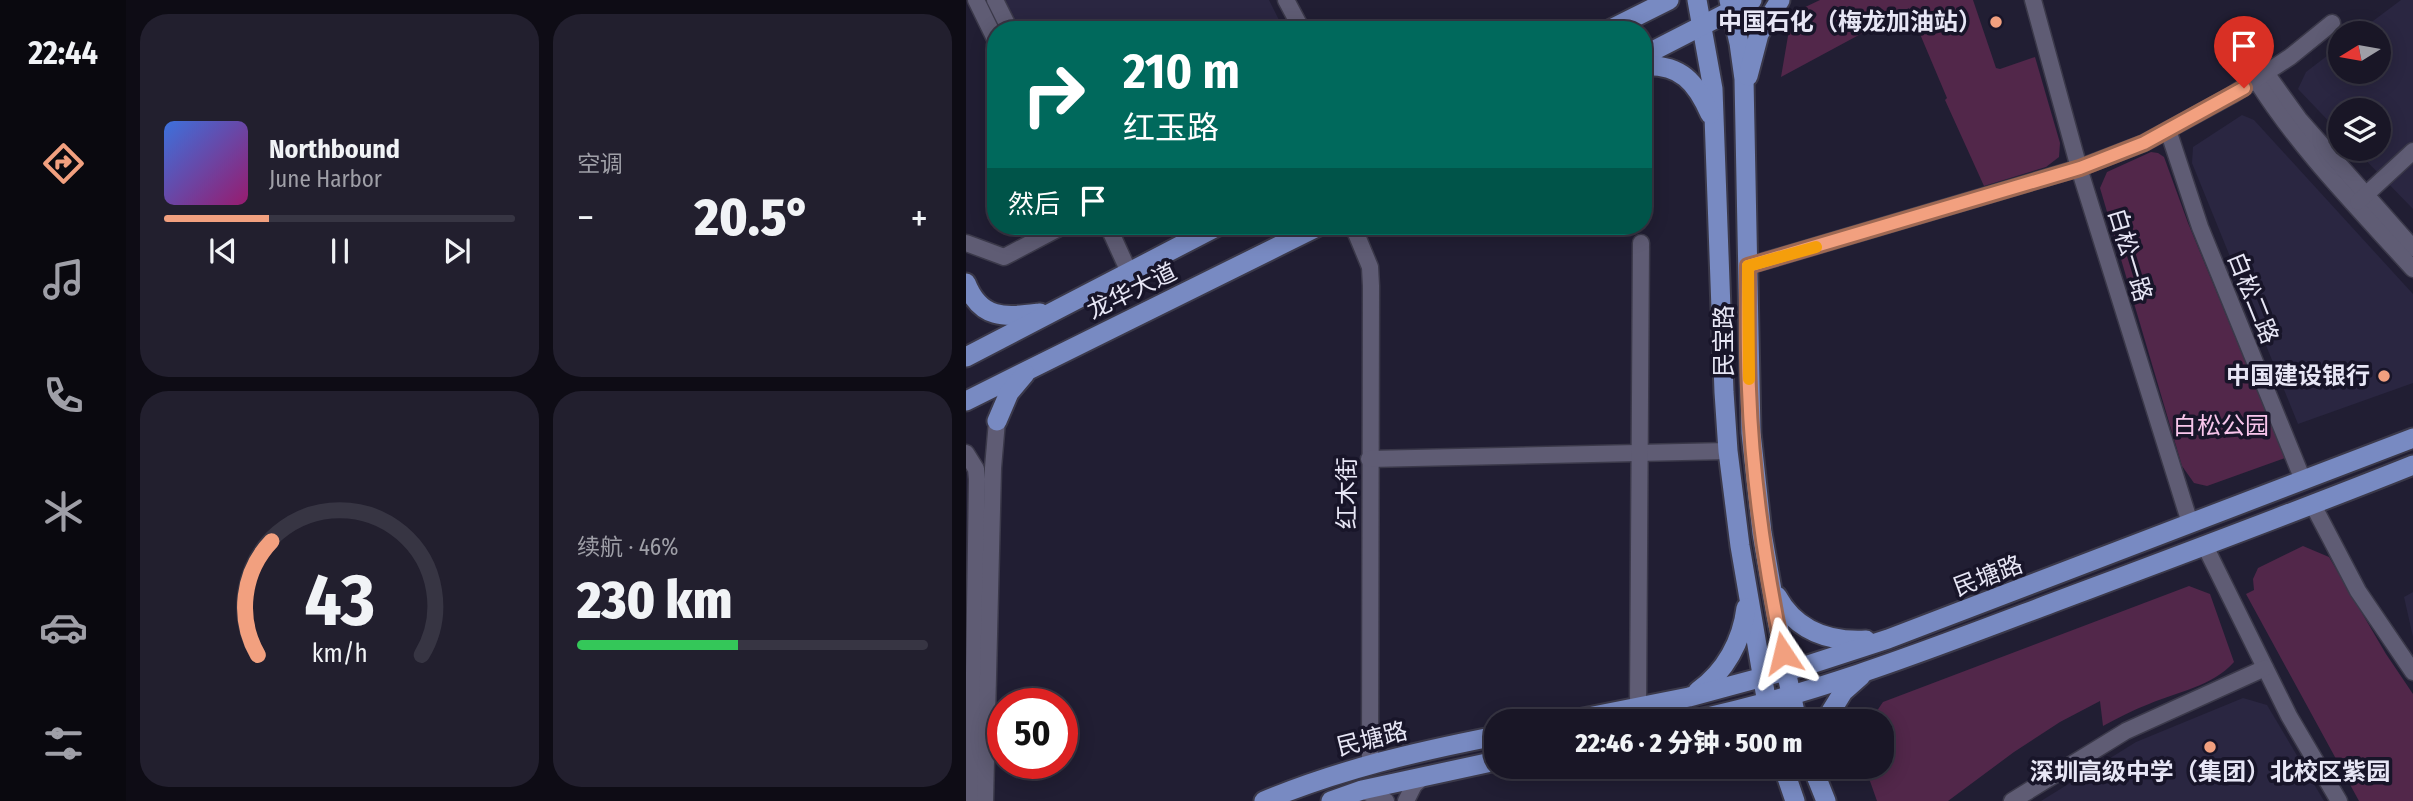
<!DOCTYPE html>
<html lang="zh">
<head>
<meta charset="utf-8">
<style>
	:root { --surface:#191626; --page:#221f2e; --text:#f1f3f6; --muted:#9f9fa7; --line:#373543; --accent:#f2a07f }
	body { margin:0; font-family:"Fira Sans Condensed","Noto Sans SC",sans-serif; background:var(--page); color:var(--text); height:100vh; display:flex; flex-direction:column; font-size:26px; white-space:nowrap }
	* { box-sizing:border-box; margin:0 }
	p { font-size:23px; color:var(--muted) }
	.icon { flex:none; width:38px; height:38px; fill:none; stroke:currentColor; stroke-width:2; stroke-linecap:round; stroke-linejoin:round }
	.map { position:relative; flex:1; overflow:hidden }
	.details { display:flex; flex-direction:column; gap:14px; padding:14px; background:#0e0c15; width:840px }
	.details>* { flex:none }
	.hud { position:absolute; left:21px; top:21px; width:665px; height:214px; border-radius:28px; box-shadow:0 4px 18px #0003,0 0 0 2px var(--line); background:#00695c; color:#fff; overflow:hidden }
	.needle { width:46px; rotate:259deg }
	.fabs { position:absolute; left:1362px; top:21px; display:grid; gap:14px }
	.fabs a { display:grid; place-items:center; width:63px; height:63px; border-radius:50%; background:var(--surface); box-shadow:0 4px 18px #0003,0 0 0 2px var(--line); font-size:35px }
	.speed { position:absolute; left:21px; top:688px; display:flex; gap:14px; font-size:35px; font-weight:700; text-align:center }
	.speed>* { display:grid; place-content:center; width:91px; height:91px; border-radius:50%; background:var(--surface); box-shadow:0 4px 18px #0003,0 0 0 2px var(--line); line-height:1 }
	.speed .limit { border:10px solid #d22; background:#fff; color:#111 }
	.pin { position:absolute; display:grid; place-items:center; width:60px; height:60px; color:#fff; margin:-72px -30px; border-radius:50% 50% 50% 0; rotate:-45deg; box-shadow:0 0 7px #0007 }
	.pin .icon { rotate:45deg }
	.me { position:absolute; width:77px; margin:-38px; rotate:350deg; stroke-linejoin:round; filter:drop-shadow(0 0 5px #0008) }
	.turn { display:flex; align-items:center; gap:24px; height:147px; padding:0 21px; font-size:32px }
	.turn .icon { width:91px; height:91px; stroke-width:2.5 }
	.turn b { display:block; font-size:49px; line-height:60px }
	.then { display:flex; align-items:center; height:66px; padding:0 21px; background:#0003; gap:14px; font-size:26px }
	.big { font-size:52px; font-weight:800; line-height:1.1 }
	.details .card { flex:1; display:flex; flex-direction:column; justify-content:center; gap:10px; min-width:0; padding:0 24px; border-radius:28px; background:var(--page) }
	.details .dial { align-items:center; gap:0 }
	.dial svg { height:182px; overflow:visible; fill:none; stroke:var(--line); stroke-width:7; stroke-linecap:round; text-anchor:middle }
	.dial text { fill:var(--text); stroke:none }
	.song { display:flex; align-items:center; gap:21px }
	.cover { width:84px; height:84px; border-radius:10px; background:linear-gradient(135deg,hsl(220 70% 55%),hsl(320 70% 35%)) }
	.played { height:7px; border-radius:4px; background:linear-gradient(90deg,var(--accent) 30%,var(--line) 30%) }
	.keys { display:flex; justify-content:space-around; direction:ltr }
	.heat { display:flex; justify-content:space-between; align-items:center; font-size:38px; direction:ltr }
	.charge { height:10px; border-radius:5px; background:linear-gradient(90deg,#34c759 46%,var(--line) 0) }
	.details .tiles { flex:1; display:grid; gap:14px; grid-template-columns:repeat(2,1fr) }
	.trip { position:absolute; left:518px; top:709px; width:410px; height:70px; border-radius:28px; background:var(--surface); box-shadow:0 4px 18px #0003,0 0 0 2px var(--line); font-weight:800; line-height:70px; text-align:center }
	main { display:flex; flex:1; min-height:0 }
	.tab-bar { display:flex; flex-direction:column; width:126px; justify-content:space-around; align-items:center; background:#0a090f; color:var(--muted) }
	.tab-bar .icon { width:49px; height:49px }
	.tab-bar .active { color:var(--accent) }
	.tab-bar b { font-size:32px; color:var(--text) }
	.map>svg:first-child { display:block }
	.built { fill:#2a2641 }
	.green { fill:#52274a }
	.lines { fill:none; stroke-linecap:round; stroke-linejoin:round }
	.minor-casing { stroke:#3b394a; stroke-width:19 }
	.major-casing { stroke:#3b394a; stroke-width:23 }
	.minor { stroke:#5f5c74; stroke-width:16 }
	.major { stroke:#788ac2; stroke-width:19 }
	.route-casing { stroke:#9d6853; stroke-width:18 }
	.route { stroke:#f2a07f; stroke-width:12 }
	.slow { stroke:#f59e0b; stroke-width:12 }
	.poi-dot { fill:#f2a07f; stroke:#181529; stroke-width:2.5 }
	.labels { text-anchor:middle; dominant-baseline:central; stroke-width:7; stroke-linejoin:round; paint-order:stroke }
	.poi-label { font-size:24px; font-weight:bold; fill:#e7e6f5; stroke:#181529; text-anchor:end }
	.street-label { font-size:24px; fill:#e7e6f5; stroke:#181529 }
	.park-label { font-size:24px; fill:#f9c6ec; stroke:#181529 }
</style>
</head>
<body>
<main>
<nav class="tab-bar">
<b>22:44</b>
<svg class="icon active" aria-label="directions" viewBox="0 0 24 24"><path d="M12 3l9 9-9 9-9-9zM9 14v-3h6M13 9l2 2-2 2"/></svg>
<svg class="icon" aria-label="music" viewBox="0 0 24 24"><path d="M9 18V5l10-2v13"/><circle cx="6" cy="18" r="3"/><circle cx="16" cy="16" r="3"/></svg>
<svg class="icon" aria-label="phone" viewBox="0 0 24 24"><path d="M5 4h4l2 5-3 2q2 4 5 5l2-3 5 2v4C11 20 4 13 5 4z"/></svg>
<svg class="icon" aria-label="climate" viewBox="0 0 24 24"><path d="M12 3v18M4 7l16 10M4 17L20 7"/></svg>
<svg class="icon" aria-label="car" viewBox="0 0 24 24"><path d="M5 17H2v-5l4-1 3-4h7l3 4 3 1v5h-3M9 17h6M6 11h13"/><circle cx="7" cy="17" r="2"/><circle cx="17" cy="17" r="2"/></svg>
<svg class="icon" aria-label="filters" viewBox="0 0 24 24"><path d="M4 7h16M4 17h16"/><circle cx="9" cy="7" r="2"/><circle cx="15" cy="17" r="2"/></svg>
</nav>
<section class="details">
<div class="tiles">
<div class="card">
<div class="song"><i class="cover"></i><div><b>Northbound</b><p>June Harbor</p></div></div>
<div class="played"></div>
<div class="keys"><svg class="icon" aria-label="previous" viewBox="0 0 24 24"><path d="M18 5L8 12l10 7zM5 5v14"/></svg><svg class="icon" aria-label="pause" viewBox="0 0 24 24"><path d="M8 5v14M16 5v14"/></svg><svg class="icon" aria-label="next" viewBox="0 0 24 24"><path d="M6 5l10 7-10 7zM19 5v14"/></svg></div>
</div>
<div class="card"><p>空调</p>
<div class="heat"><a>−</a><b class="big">20.5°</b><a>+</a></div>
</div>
<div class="card dial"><svg viewBox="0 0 100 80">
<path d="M14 69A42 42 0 1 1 86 69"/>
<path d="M14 69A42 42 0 0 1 20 19" stroke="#f2a07f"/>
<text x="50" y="56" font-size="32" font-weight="700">43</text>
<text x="50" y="72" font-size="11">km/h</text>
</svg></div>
<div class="card"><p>续航 · 46%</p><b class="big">230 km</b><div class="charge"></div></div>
</div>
</section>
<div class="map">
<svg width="1447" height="801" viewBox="0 0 1447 801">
	<rect width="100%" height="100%" fill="#211e33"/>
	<!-- built -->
	<g class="built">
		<polygon points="17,0 303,0 318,30 32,30"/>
		<polygon points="1435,0 1447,0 1447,209 1389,149 1412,149 1412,110 1374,110 1374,133 1332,89 1340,72 1374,46 1374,72 1412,72 1412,33 1391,33"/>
		<polygon points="1276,115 1288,120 1447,294 1447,383 1332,424 1226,163 1227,147"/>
		<polygon points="1447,592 1447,637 1438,597"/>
		<polygon points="1277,698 1301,705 1358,801 1075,801 1170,742"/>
	</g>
	<!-- green -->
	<g class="green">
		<polygon points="854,0 1007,0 1030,68 1034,69 1069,57 1094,143 1093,157 1080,167 1018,186 979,100 981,98 943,8 815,77 823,30 833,10"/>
		<polygon points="1185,152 1192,153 1198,157 1222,223 1319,458 1241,486 1228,483 1216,466 1134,188 1141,172"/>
		<polygon points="1337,546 1363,557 1420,654 1447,694 1447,801 1393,801 1280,594 1288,590 1287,579 1292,568"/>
		<path d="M 1223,586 L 1244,594 L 1268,662 C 1247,686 1211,692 1183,704 C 1167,710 1152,718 1137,726 L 1134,701 L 1094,722 L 1048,752 L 982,801 L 911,801 L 899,767 L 915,766 L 915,721 L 904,721 L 917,702 Z"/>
	</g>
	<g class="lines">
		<!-- minor casing -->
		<g class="minor-casing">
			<g id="minor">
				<polyline points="10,0 30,41"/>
				<polyline points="29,0 44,30"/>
				<polyline points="320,0 336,30"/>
				<polyline points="1067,0 1113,168 1224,523"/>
				<polyline points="1300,73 1333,119 1447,248"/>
				<path d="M 1290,80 C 1334,150 1392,208 1447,269"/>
				<polyline points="1202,130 1234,227 1337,480"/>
				<polyline points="1392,202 1447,151"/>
				<polyline points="142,226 163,272"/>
				<polyline points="387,226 404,267 405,286 404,764"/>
				<polyline points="0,243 38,257 97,226"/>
				<polyline points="782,266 1113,168 1178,143 1266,95 1324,57 1366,23"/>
				<polyline points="0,453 10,469 11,479 6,801"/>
				<polyline points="403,459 762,451"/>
				<polyline points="1347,505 1392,591 1447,672"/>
				<polyline points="1239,546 1323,716 1373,801"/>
				<polyline points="672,707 675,243"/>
				<polyline points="396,790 420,801"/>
				<polyline points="19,801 27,468 31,421"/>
				<polyline points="440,801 448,785 458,776"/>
				<polyline points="1046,801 1160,731 1299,668"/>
			</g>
		</g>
		<!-- major casing -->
		<g class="major-casing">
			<g id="major">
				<polyline points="731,0 747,89 758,392 762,451 774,546 804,721"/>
				<polyline points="763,0 773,43 778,79 785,433 796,533 820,671 831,721"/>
				<polyline points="643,30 703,0"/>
				<polyline points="677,56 786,0"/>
				<path d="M 677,66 C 715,64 730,82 744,114"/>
				<polyline points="782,76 793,34 814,0"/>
				<path d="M 0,283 C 15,321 40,317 74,313"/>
				<polyline points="0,357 252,226"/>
				<polyline points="0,401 353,226"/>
				<polyline points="31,421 43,393 59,374"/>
				<path d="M 811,596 C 830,631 862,642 900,640"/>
				<path d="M 732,691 C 759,672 776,641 780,608"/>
				<polyline points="602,721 723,697 842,665 922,639 1447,438"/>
				<path d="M 723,721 C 848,695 967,648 1086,603 C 1206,558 1327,513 1447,465"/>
				<polyline points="859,721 877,692 895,676"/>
				<polyline points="817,766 829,801"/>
				<polyline points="846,766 860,801"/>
				<path d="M 298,801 C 375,769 449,752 530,736"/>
				<polyline points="365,801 396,790 530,761"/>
			</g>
		</g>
		<!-- minor -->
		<use href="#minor" class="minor"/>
		<!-- major -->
		<use href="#major" class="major"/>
	</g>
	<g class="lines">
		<!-- route casing -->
		<g class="route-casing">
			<path id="route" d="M 817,653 C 799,566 786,477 783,389 C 781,348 782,307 782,266 L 1114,168 L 1178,143 L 1278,88"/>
		</g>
		<!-- route -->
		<use href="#route" class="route"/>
		<!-- slow -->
		<polyline class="slow" points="783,379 782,266 850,247"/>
	</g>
	<!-- markers -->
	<g class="poi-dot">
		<circle cx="1030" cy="22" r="7"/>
		<circle cx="1418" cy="376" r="7"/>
		<circle cx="1244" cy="747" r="7"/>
	</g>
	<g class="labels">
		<!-- poi labels -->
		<g class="poi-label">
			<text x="1016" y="22">中国石化（梅龙加油站）</text>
			<text x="1404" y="376">中国建设银行</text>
			<text x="1244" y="772" text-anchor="middle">深圳高级中学（集团）北校区紫园</text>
		</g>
		<!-- street labels -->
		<g class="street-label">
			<text transform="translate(1164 255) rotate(73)">白松一路</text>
			<text transform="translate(166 291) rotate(-26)">龙华大道</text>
			<text transform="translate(1287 298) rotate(68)">白松二路</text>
			<text transform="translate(758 341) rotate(-90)">民宝路</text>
			<text transform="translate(381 493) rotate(-90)">红木街</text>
			<text transform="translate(1022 576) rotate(-21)">民塘路</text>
			<text transform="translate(406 739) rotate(-14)">民塘路</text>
		</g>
		<!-- park labels -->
		<g class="park-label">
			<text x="1255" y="426">白松公园</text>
		</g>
	</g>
</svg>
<div class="fabs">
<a><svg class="needle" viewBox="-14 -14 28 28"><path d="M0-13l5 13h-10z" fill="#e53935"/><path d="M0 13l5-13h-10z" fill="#9f9fa7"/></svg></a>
<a><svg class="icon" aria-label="layers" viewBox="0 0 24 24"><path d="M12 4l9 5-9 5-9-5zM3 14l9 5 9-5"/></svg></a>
</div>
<div class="speed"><div class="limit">50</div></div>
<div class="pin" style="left:1278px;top:88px;background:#d93025"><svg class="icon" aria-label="arrive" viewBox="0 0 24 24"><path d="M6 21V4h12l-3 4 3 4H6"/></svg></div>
<svg class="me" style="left:817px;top:653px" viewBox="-20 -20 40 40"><path d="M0-17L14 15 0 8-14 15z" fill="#f2a07f" stroke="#fff" stroke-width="4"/></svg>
<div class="trip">22:46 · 2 分钟 · 500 m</div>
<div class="hud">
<div class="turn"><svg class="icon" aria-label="right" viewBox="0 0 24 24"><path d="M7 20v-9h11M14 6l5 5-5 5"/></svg><div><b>210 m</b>红玉路</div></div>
<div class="then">然后<svg class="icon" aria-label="arrive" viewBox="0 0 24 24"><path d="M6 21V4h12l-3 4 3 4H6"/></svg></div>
</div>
</div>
</main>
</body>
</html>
